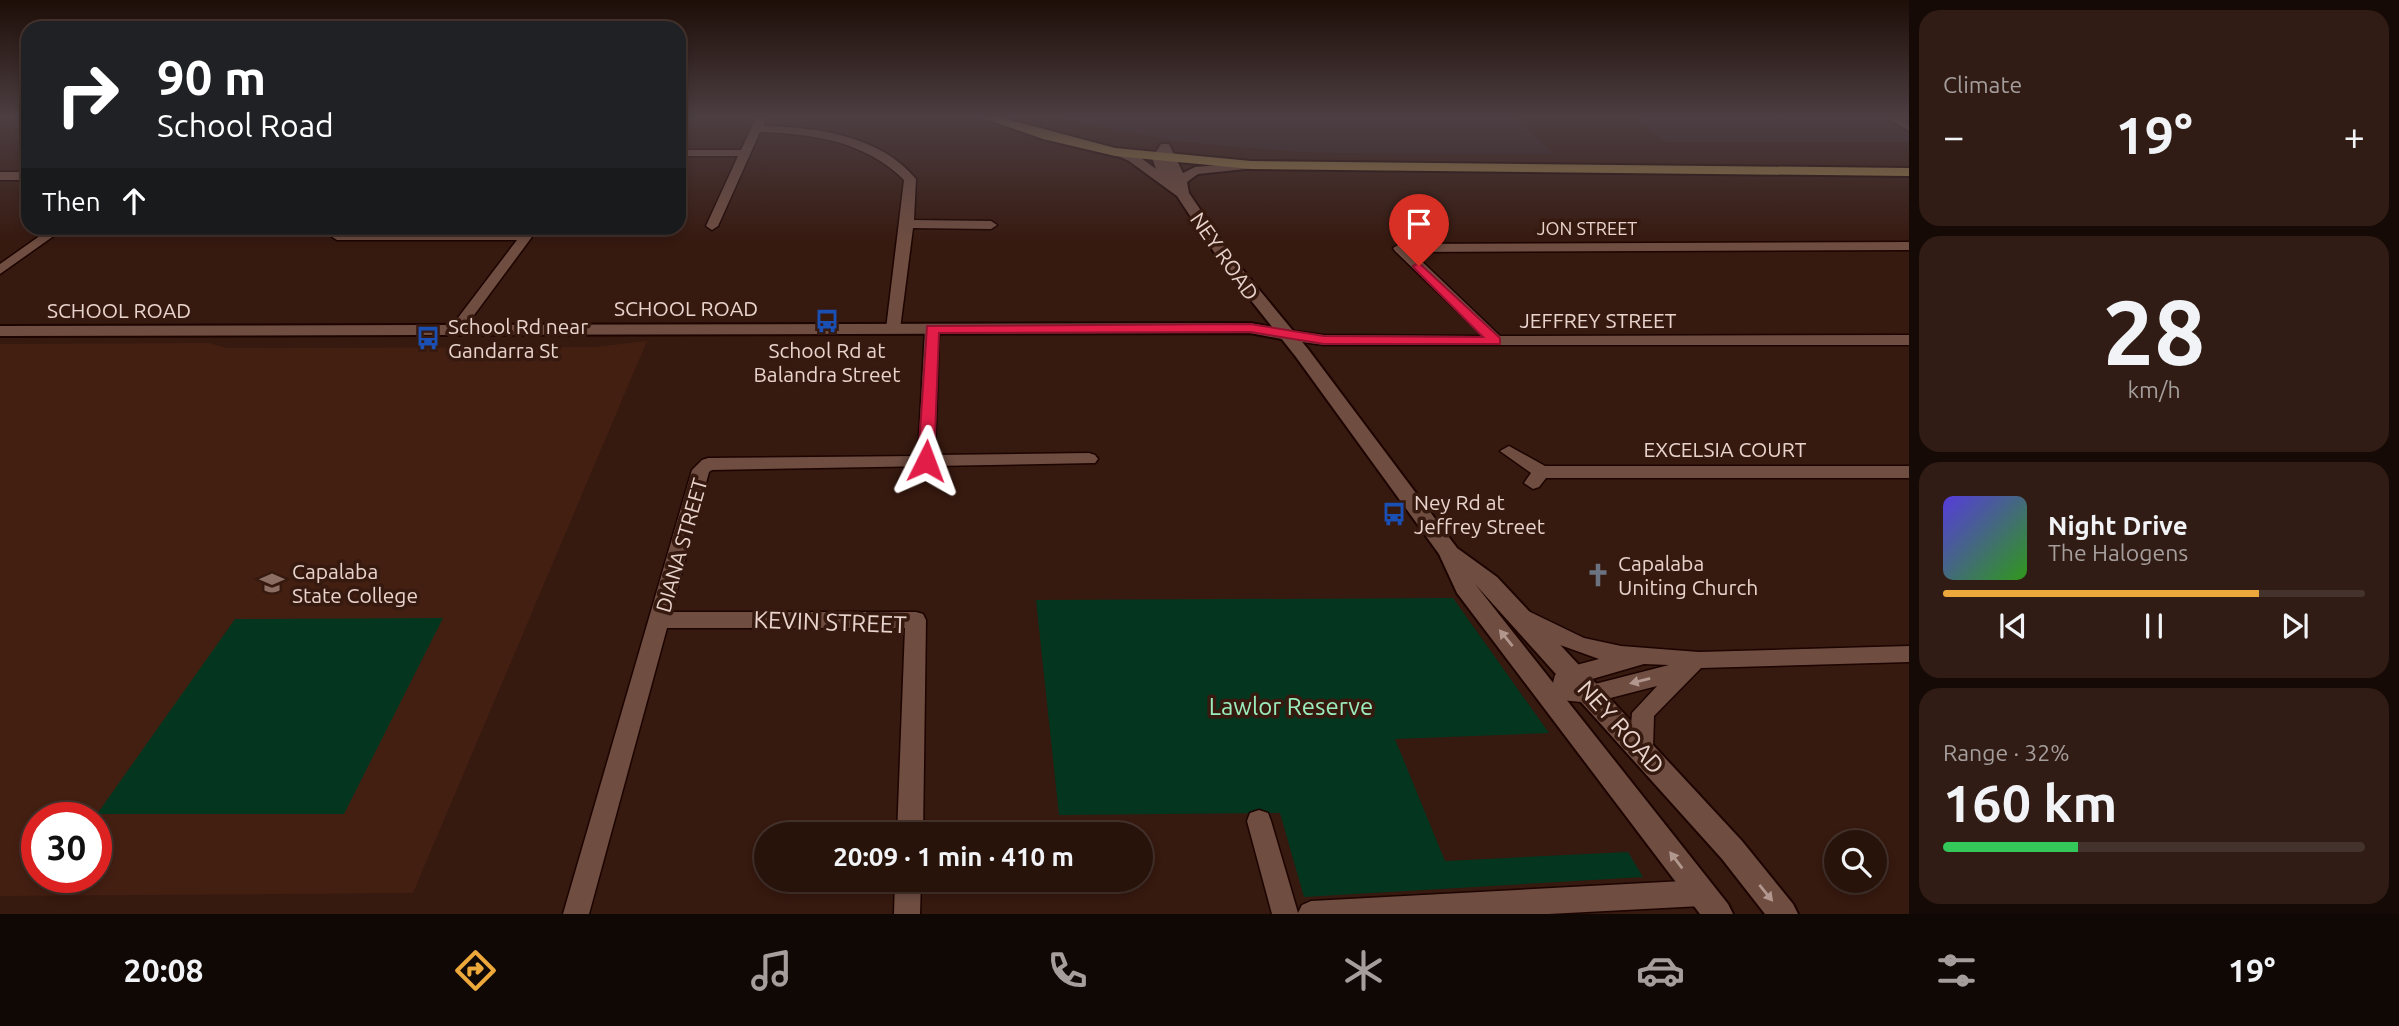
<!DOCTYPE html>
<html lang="en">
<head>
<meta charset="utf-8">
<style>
	:root { --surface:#28130b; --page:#301c14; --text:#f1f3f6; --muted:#a59e9d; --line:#44322c; --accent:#eda83b }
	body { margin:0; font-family:Ubuntu,sans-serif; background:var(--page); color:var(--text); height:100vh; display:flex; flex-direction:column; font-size:26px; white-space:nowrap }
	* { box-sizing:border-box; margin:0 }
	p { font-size:23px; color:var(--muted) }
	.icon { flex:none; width:38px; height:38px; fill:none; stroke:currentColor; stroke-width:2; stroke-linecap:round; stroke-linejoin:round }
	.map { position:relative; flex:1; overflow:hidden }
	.panel { display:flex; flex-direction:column; gap:10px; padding:10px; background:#160a06; width:490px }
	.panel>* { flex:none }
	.hud { position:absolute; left:21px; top:21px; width:665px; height:214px; border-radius:21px; box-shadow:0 4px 10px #0003,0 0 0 2px var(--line); background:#202124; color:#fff; overflow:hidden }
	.controls { position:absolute; left:1824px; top:830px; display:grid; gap:14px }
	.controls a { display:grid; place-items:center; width:63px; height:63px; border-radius:50%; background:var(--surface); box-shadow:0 4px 10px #0003,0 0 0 2px var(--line); font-size:35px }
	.speed { position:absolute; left:21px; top:802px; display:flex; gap:14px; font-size:35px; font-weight:700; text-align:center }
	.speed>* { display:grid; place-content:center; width:91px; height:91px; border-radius:50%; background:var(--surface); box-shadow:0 4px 10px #0003,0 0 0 2px var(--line); line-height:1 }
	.speed .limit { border:10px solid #d22; background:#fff; color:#111 }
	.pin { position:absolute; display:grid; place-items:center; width:60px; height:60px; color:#fff; margin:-72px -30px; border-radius:50% 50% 50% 0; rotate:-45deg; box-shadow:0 0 7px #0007 }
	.pin .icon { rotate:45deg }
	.me { position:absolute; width:77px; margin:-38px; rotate:3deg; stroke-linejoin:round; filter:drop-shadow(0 0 5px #0008) }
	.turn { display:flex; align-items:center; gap:24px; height:147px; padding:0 21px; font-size:32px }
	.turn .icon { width:91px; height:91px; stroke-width:2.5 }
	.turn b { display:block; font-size:49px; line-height:60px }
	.then { display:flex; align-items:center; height:66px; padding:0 21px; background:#0003; gap:14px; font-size:26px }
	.big { font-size:52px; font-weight:700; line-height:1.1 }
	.panel .tile { flex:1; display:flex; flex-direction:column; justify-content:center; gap:10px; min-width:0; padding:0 24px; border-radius:21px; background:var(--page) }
	.panel .dial { align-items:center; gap:0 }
	.dial b { font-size:91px; line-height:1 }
	.song { display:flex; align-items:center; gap:21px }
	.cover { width:84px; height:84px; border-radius:10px; background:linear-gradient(135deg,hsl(250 70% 55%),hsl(110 70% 35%)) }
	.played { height:7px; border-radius:4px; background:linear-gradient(90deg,var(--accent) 75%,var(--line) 75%) }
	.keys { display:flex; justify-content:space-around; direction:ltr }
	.heat { display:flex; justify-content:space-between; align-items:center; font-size:38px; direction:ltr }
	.charge { height:10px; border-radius:5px; background:linear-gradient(90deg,#34c759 32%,var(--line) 0) }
	.trip { position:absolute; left:754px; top:822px; width:399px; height:70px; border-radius:35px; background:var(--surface); box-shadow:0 4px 10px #0003,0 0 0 2px var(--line); font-weight:700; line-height:70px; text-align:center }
	.tabs { display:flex; height:112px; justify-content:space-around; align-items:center; background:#100804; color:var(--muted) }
	.tabs .icon { width:49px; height:49px }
	.tabs .current { color:var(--accent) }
	.tabs b { font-size:32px; color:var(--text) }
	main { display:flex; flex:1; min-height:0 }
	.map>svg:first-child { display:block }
	.industrial { fill:#362429 }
	.built { fill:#431f12; fill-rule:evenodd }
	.green { fill:#04361f }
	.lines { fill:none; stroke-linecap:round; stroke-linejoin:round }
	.minor-casing { stroke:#1c0400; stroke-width:3 }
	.tertiary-casing { stroke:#1c0400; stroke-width:4 }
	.secondary-casing { stroke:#1c0400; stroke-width:4 }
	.primary-casing { stroke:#1c0400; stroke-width:4 }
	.minor { fill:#6f4d41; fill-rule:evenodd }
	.tertiary { fill:#6f4d41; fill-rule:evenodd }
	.secondary { fill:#6f4d41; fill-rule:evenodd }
	.primary { fill:#9c8046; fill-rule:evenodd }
	.oneway { fill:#b2978e }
	.route { fill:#e11d48; stroke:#92132f; stroke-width:2 }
	.labels { text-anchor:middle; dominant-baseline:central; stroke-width:7; stroke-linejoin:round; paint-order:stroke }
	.far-street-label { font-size:18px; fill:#e9d4cd; stroke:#36190f }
	.street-label { font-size:21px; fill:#e9d4cd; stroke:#36190f }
	.poi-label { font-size:21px; fill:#e9d4cd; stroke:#36190f; text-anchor:start }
	.near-street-label { font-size:24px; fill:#e9d4cd; stroke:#36190f }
	.near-park-label { font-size:24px; fill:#9aecbc; stroke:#36190f }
</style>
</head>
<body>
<main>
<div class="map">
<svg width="1909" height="914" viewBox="0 0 1909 914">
	<rect width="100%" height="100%" fill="#36190f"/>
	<!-- industrial -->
	<g class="industrial">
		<polygon points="1061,116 1513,116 1554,154 1321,153 1250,148 1177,141 1061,119"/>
		<polygon points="1633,116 1909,116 1909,142 1666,142"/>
	</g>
	<!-- built -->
	<path class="built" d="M 647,341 L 413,893 L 0,896 L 0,344 L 209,343 L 227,348 L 594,347 ZM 37,817 L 96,817 L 96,877 L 37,877 Z"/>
	<!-- green -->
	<g class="green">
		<polygon points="1453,598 1549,733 1395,739 1445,861 1628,852 1643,877 1304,897 1280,813 1059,815 1036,600"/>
		<polygon points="443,618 344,814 97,814 235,619"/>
	</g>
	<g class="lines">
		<!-- minor casing -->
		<g class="minor-casing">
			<g id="minor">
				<path d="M 757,116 L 767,116 L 763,126 C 815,127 880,135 916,179 L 914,220 L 991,221 L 997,225 L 991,229 L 913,228 L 900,329 L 898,332 L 888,332 L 886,329 L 904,180 C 865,141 812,134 760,132 L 718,226 L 712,230 L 706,226 L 738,156 L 679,156 L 679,150 L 741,150 Z"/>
				<polygon points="1883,116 1896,116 1909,124 1909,131"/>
				<rect x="0" y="172" width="28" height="8"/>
				<polygon points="51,228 65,228 0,274 0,264"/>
				<polygon points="526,228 537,230 460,334 455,335 448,331 517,240 337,240 331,236 337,232 523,232"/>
				<polygon points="1909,242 1909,250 1412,252 1500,336 1909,335 1909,345 1324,345 1287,340 1279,335 1287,330 1324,335 1483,336 1395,251 1393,248 1400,244"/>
				<polygon points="932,325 939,329 935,455 1089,453 1095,455 1098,459 1095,463 712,470 709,472 671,612 916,612 923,614 926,620 923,835 897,835 905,628 667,628 589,914 563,914 692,470 702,460 708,458 918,456 925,329"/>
				<polygon points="1509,446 1545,466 1909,466 1909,478 1546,478 1539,487 1533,489 1524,483 1531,473 1500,451"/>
				<path d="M 1524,609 L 1584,638 L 1621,646 L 1699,652 L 1909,646 L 1909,662 L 1701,668 L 1654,716 L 1653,749 L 1649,756 L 1641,759 L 1633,756 L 1629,749 L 1632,713 L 1657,686 L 1591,703 L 1541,698 L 1538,692 L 1541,686 L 1553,683 L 1555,675 L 1565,668 L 1599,659 L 1560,645 L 1517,622 L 1514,617 L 1517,612 ZM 1644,664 L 1669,665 L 1591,685 L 1575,684 Z"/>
				<polygon points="1259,810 1268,813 1271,821 1298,913 1302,905 1311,901 1702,880 1711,884 1715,893 1711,902 1702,906 1548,914 1272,914 1247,821 1250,813"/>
				<polygon points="895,880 921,880 920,914 894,914"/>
			</g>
		</g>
		<!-- tertiary casing -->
		<g class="tertiary-casing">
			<polygon id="tertiary" points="1250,323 1293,331 1295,335 1287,340 1250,333 0,336 0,326"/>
		</g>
		<!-- secondary casing -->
		<g class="secondary-casing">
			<polygon id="secondary" points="1161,144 1169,144 1183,173 1195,167 1255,162 1255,168 1198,174 1187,182 1189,193 1233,258 1308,349 1457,548 1497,577 1526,608 1742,841 1793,904 1798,914 1765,914 1722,859 1475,584 1728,904 1733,914 1700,914 1457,593 1439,554 1296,357 1222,264 1177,196 1129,161 1109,152 1115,148 1137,155 1156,169 1152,158"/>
		</g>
		<!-- primary casing -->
		<g class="primary-casing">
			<polygon id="primary" points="977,116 995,116 1115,148 1251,161 1909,168 1909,176 1251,169 1115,156 1043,139"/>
		</g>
		<!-- minor -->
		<use href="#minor" class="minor"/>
		<!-- tertiary -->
		<use href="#tertiary" class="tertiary"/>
		<!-- secondary -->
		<use href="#secondary" class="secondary"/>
		<!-- primary -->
		<use href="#primary" class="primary"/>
	</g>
	<!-- one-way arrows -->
	<defs><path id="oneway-solid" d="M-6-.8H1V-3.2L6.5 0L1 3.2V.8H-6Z" transform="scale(1.75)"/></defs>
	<g class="oneway">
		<use href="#oneway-solid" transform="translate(1506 638) rotate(-129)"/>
		<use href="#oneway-solid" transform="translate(1640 681) rotate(166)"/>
		<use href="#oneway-solid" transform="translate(1676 860) rotate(-127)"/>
		<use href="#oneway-solid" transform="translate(1766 893) rotate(51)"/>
	</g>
	<!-- sky -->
	<linearGradient id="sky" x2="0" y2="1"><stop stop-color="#1e0e08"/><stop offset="0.48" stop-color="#4c3e42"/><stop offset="1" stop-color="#4c3e42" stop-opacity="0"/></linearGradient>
	<rect width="1909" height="244" fill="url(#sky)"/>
	<!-- route -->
	<polygon class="route" points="1419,263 1500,338 1500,344 1324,344 1250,332 939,333 934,461 926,466 918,461 927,326 1250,324 1324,336 1483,337 1415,269 1413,266"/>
	<!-- icons -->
	<defs>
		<g id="bus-bare" transform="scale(1.89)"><path d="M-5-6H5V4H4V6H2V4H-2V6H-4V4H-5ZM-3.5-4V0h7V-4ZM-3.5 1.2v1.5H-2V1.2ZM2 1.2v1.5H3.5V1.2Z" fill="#1a4fb4" stroke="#36190f" stroke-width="2.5" paint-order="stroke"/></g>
		<g id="church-bare" transform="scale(1.89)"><path d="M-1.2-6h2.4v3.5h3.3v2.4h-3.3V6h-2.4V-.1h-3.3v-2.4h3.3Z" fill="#6b7280" stroke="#36190f" stroke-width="2.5" paint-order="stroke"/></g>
		<g id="school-bare" transform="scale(1.89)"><path d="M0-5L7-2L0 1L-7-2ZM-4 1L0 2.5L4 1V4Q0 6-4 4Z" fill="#8d6e63" stroke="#36190f" stroke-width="2.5" paint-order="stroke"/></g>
	</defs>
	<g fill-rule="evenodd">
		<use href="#bus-bare" x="827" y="321"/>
		<use href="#bus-bare" x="428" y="338"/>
		<use href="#bus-bare" x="1394" y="514"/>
		<use href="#church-bare" x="1598" y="575"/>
		<use href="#school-bare" x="272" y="583"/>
	</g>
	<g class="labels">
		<!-- far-street labels -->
		<g class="far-street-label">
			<text x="1587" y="228">JON STREET</text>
		</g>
		<!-- street labels -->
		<g class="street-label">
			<text transform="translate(1225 256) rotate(55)">NEY ROAD</text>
			<text x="686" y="308">SCHOOL ROAD</text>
			<text x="119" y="310">SCHOOL ROAD</text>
			<text x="1598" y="320">JEFFREY STREET</text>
			<text x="1725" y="449">EXCELSIA COURT</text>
			<text transform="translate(681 545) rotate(-74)">DIANA STREET</text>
		</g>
		<!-- poi labels -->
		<g class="poi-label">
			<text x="448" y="326">School Rd near<tspan x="448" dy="24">Gandarra St</tspan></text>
			<text x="827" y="350" text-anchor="middle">School Rd at<tspan x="827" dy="24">Balandra Street</tspan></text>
			<text x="1414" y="502">Ney Rd at<tspan x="1414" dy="24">Jeffrey Street</tspan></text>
			<text x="1618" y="563">Capalaba<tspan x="1618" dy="24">Uniting Church</tspan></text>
			<text x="292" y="571">Capalaba<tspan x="292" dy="24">State College</tspan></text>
		</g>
		<!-- near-street labels -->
		<g class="near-street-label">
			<text transform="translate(830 622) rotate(2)">KEVIN STREET</text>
			<text transform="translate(1621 727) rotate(48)">NEY ROAD</text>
		</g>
		<!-- near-park labels -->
		<g class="near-park-label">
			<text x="1291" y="706">Lawlor Reserve</text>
		</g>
	</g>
</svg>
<div class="controls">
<a><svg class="icon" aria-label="search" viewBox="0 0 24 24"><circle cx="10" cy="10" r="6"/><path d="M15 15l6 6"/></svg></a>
</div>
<div class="speed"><div class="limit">30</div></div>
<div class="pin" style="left:1419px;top:266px;background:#d93025"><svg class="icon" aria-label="arrive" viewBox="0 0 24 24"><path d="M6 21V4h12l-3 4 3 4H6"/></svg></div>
<svg class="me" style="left:926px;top:461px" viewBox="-20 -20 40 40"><path d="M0-17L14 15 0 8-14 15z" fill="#e11d48" stroke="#fff" stroke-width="4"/></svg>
<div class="trip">20:09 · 1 min · 410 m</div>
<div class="hud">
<div class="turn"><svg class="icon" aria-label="right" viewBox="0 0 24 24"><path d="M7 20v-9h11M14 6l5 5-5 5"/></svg><div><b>90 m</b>School Road</div></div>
<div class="then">Then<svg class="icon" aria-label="ahead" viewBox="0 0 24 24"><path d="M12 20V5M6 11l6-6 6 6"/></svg></div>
</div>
</div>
<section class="panel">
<div class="tile"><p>Climate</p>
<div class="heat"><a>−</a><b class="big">19°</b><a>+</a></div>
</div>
<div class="tile dial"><b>28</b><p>km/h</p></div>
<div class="tile">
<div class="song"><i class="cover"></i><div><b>Night Drive</b><p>The Halogens</p></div></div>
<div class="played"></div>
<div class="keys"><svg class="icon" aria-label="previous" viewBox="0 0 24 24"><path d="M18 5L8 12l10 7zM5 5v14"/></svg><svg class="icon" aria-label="pause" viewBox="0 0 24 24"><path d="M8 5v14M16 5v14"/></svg><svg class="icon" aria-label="next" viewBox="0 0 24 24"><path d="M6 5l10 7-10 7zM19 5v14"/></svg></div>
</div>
<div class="tile"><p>Range · 32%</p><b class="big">160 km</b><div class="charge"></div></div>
</section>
</main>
<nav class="tabs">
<b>20:08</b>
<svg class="icon current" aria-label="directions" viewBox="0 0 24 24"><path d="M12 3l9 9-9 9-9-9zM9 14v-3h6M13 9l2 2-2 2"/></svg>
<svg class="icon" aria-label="music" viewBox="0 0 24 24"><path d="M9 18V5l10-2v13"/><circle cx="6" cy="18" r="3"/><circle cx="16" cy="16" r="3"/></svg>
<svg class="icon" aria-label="phone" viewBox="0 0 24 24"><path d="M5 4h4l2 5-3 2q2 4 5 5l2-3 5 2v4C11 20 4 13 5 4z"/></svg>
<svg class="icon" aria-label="climate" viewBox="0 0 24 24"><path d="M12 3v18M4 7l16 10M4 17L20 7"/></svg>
<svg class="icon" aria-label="car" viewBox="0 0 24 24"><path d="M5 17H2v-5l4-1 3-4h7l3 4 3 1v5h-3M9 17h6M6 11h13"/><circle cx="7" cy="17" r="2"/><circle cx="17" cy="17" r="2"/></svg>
<svg class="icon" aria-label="filters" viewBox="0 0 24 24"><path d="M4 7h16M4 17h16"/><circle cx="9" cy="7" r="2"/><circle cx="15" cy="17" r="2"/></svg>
<b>19°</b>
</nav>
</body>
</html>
